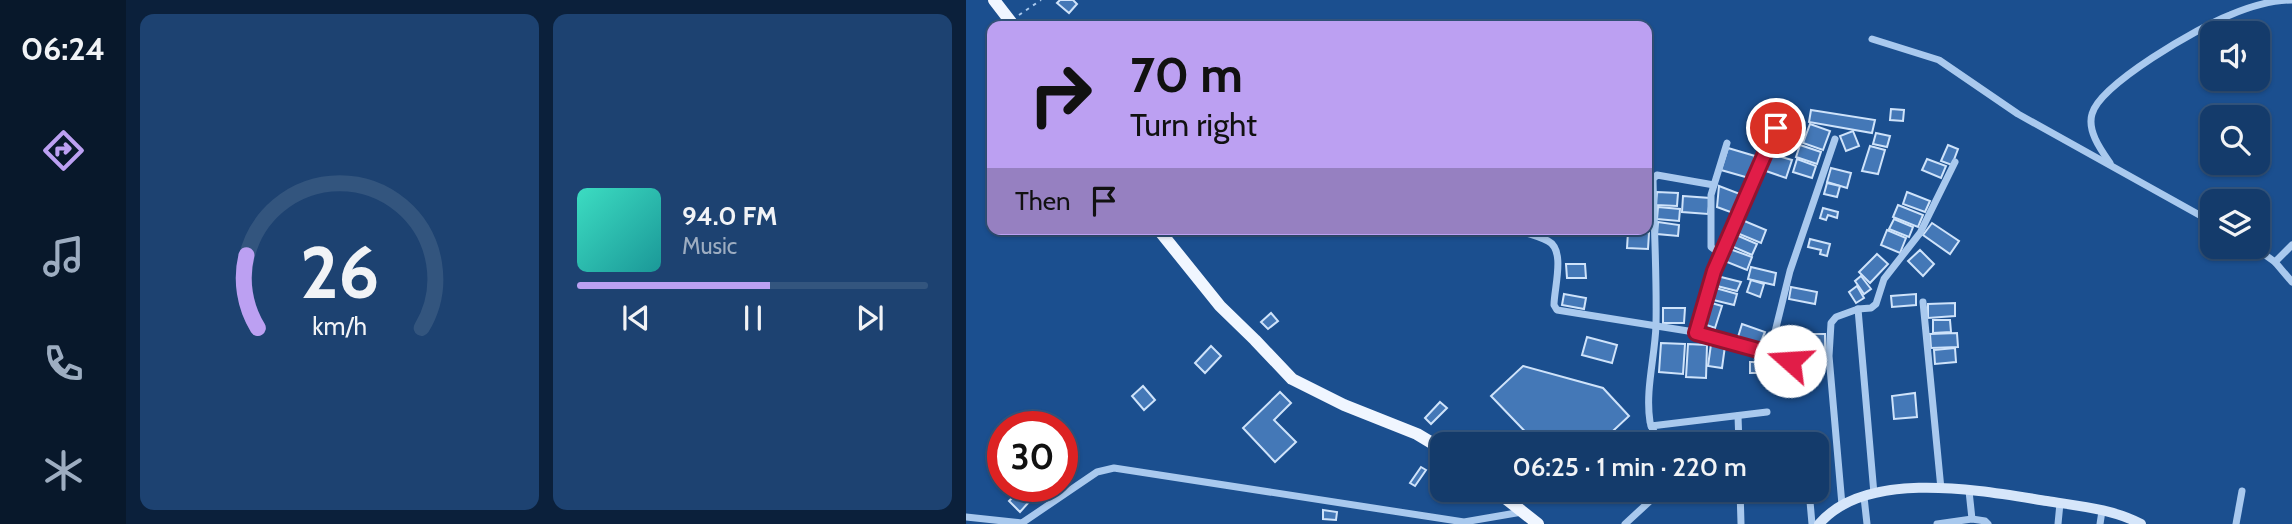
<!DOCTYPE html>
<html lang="en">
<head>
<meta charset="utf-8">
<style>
	:root { --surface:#143b6b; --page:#1d4271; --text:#f1f3f6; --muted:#9dadc1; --line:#33557e; --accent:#bca0f2 }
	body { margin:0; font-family:Cabin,sans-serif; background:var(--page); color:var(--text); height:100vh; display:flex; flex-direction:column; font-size:26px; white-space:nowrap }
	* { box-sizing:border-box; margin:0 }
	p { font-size:23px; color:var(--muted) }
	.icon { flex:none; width:38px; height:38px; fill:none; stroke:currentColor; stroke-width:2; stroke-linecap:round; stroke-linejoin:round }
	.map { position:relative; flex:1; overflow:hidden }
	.panel { display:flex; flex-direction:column; gap:14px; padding:14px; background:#0b203b; width:840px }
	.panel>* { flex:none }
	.guide { position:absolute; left:21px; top:21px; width:665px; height:214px; border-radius:14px; box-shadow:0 2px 5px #0004,0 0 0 2px var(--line); background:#bca0f2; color:#111; overflow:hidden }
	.controls { position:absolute; left:1234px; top:21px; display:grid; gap:14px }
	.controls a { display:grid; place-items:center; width:70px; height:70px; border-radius:14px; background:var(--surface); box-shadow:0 2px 5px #0004,0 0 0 2px var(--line); font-size:35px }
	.speed { position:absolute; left:21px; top:411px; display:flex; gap:14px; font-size:35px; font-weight:700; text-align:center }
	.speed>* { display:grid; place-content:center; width:91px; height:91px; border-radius:50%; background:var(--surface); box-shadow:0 2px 5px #0004,0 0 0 2px var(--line); line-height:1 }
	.speed .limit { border:10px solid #d22; background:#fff; color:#111 }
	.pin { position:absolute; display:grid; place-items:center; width:60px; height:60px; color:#fff; margin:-30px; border:4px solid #fff; border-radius:50%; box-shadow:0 2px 7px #0007 }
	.me { position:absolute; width:77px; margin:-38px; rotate:289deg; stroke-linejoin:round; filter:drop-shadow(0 0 5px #0008) }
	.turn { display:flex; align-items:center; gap:24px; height:147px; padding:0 28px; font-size:32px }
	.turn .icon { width:91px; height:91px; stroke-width:2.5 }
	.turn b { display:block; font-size:49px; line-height:60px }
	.then { display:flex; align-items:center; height:66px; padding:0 28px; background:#0003; gap:14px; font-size:26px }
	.panel .tile { flex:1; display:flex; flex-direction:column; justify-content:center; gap:10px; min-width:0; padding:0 24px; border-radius:14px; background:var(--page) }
	.panel .dial { align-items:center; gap:0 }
	.dial svg { height:182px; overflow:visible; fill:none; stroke:var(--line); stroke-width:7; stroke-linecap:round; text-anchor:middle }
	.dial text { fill:var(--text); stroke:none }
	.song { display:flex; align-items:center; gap:21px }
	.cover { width:84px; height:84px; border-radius:10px; background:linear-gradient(135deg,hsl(170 70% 55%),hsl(180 70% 35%)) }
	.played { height:7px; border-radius:4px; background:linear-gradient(90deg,var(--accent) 55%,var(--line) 55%) }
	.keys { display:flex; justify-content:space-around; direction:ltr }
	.panel .tiles { flex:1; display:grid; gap:14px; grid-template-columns:repeat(2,1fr) }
	.trip { position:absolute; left:464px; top:432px; width:399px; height:70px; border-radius:14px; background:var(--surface); box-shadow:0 2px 5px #0004,0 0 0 2px var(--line); font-weight:600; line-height:70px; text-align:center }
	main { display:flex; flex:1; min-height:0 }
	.tabs { display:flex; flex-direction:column; width:126px; justify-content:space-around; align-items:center; background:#08182b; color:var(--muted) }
	.tabs .icon { width:49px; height:49px }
	.tabs .current { color:var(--accent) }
	.tabs b { font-size:32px; color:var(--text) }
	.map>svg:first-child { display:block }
	.building { fill:#4478b7; stroke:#cfe3fa; stroke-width:2 }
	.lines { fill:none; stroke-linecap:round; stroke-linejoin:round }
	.path { stroke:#a9c9ee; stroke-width:2; stroke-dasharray:3.5 5; stroke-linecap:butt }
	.street { stroke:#a9c9ee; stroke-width:7 }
	.secondary { stroke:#d6e6fa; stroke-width:10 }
	.primary { stroke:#f0f6ff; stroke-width:12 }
	.route-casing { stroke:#92132f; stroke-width:18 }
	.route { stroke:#e11d48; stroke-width:12 }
</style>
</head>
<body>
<main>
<nav class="tabs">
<b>06:24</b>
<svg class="icon current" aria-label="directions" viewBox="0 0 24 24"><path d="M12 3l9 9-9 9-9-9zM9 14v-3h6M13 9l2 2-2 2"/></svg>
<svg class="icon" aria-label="music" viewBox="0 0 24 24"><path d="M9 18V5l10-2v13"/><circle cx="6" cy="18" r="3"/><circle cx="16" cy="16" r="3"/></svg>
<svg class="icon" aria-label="phone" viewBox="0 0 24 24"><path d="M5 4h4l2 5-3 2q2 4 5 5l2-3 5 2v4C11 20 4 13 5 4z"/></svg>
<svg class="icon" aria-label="climate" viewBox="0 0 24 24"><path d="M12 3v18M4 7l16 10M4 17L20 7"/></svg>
</nav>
<section class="panel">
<div class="tiles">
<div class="tile dial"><svg viewBox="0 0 100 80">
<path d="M14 69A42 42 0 1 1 86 69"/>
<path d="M14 69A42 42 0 0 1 9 37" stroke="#bca0f2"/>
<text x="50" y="56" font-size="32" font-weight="700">26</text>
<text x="50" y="72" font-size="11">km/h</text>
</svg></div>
<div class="tile">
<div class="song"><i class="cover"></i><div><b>94.0 FM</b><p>Music</p></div></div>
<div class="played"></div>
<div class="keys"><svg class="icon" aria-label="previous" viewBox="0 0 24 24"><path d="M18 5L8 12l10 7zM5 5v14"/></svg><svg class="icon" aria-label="pause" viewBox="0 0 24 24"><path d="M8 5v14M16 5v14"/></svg><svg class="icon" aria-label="next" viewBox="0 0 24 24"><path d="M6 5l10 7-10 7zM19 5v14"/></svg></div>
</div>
</div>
</section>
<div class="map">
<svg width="1326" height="524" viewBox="0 0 1326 524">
	<rect width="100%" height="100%" fill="#1b4f8f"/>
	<!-- building -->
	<g class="building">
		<polygon points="94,0 107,0 111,4 103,13 91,3"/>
		<polygon points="925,109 938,110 937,121 924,120"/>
		<polygon points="845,110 909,120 906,133 843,122"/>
		<polygon points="844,124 864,131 857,150 837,143"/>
		<polygon points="887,131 893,146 880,151 874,136"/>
		<polygon points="910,133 924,136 921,147 907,144"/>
		<polygon points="834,145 855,152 851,164 830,157"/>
		<polygon points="982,145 992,149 986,165 975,161"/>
		<polygon points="904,146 919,150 912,174 896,171"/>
		<polygon points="762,148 789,156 783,178 755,170"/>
		<polygon points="805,154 826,160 820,178 800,171"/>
		<polygon points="831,159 850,166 846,178 827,172"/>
		<polygon points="961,159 980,166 975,178 956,170"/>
		<polygon points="865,168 885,173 881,188 861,182"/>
		<polygon points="861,183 874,186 871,197 858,194"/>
		<polygon points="753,186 774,194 767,213 751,207"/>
		<polygon points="691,192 712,193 711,206 690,205"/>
		<polygon points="941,192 964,201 959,212 937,204"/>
		<polygon points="717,196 744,198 742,214 716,212"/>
		<polygon points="932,205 957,215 952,227 927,217"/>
		<polygon points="692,207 714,209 713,221 691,219"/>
		<polygon points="857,208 872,212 871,218 862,215 860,220 854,218"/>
		<polygon points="928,219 947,227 943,237 923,229"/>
		<polygon points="776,220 800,230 795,243 771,233"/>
		<polygon points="692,222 713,225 712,236 691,234"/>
		<polygon points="966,223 993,241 984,254 957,235"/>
		<polygon points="921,230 940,238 934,253 915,245"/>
		<polygon points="662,232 683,233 682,249 661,248"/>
		<polygon points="768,234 791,244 786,255 763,245"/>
		<polygon points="844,239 864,244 861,256 854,254 855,250 842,247"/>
		<polygon points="761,248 786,257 781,270 756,260"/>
		<polygon points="954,250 968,264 957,276 942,261"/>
		<polygon points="911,254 922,264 904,283 893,272"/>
		<polygon points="600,264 619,264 620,278 601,278"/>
		<polygon points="785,267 810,273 808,285 782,279"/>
		<polygon points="751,276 775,282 771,291 747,285"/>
		<polygon points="895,276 905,289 898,294 889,281"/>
		<polygon points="785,280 798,284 794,297 781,292"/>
		<polygon points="891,286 898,298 890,303 883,292"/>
		<polygon points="746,287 771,294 768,305 743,299"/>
		<polygon points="825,287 851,292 849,304 823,299"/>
		<polygon points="598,294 620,298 618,309 596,305"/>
		<polygon points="950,294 950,305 926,307 925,296"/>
		<polygon points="742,302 756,306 749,328 735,323"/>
		<polygon points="989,303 989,316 962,318 962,304"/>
		<polygon points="697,308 719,308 718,323 697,323"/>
		<polygon points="305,313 312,321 302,329 295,322"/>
		<polygon points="967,320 984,320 985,332 967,333"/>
		<polygon points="776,324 799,332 794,344 772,337"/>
		<polygon points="843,333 844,355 838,355 838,346 826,346 826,334"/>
		<polygon points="991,333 992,347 965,348 964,334"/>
		<polygon points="814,334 824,335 823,350 812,349"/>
		<polygon points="846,334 859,334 859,354 847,355"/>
		<polygon points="621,337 651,345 646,363 616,355"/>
		<polygon points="695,343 719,344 717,374 693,372"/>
		<polygon points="722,344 741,345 740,378 720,377"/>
		<polygon points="745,344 759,346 756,368 742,366"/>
		<polygon points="245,346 255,356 239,373 229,363"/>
		<polygon points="989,348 990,362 969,364 968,350"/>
		<rect x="784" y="362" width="17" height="11"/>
		<polygon points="803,364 811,364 812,376 804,376"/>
		<polygon points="557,366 637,388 663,416 633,444 571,444 525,396"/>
		<polygon points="177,386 189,400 178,410 166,396"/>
		<polygon points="314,392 325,403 308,420 330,442 309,462 277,428"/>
		<polygon points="949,393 951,417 928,419 926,396"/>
		<polygon points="474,402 481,408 465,424 459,418"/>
		<polygon points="455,467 460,470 449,486 444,483"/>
		<polygon points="51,493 62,503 54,512 43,501"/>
		<polygon points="357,510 371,512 370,520 357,519"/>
	</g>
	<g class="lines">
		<!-- path -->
		<polyline class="path" points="53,15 75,0"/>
		<!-- street -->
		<g class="street">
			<polyline points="906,39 973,60 1052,114 1246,222"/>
			<path d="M 1144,163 C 1135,150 1121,131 1126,114 C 1134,84 1233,27 1264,15 C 1283,7 1305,0 1326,0"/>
			<polyline points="748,185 745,195 745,247 756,255"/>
			<path d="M 549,230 C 560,233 572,236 582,241 C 600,250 588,288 588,305 L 591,310 L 722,331 L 792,350 L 810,359 L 863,362"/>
			<polyline points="1288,247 1309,262 1326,282"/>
			<polyline points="1309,262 1326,245"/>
			<polyline points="957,302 975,489"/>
			<polyline points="892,309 908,494"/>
			<polyline points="730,333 748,271 810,128"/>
			<polyline points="803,356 824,271 869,139"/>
			<polyline points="772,416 773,444"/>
			<polyline points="685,426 801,412"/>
			<path d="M 699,444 C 692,438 686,431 684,422 C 679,390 689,357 690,325 C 691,276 688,227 687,179 L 691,175 L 748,185 L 761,143"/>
			<polyline points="774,490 775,523"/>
			<polyline points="843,490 846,524"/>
			<polyline points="1003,491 1006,519 1019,521 1022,524"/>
			<polyline points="898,497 901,524"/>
			<polyline points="876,505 863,356 865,323 870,317 892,309 905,308 910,304 918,279 954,233 989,162"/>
			<polyline points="0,517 56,523 131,472 148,468 498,522 556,512"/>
			<polyline points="659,524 696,490"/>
			<polyline points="971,524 1006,519"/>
			<polyline points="1092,524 1094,503"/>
			<polyline points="1134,524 1136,511"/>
			<polyline points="1270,524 1276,491"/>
		</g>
		<!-- secondary -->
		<path class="secondary" d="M 853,524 C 901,468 1017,491 1081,501 C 1112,506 1147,509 1175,524"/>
		<!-- primary -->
		<g class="primary">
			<polyline points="28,0 48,26"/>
			<polyline points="192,229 254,306 289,340 326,379 378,405 451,434 476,449"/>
			<polyline points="529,490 572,524"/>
		</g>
	</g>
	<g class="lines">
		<!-- route casing -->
		<g class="route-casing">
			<polyline id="route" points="810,128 748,271 730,333 792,350 810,359 824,361"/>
		</g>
		<!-- route -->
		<use href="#route" class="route"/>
	</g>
</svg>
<div class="controls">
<a><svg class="icon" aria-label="sound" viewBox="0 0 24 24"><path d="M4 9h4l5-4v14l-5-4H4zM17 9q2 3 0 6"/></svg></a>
<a><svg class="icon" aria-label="search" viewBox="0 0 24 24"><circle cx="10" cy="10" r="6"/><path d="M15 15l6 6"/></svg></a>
<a><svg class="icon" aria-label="layers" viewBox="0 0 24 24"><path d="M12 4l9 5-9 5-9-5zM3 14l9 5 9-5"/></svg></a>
</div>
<div class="speed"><div class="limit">30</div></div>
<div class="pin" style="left:810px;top:128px;background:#d93025"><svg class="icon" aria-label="arrive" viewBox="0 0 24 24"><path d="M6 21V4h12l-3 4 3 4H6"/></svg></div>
<svg class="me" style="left:824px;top:361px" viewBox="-20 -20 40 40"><circle r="19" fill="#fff"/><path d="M0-13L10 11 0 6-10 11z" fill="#e11d48"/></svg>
<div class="trip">06:25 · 1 min · 220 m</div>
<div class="guide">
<div class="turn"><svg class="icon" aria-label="right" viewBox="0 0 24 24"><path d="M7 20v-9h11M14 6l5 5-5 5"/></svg><div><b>70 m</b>Turn right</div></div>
<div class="then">Then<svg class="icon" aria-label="arrive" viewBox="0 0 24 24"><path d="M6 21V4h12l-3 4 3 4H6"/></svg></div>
</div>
</div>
</main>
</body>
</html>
